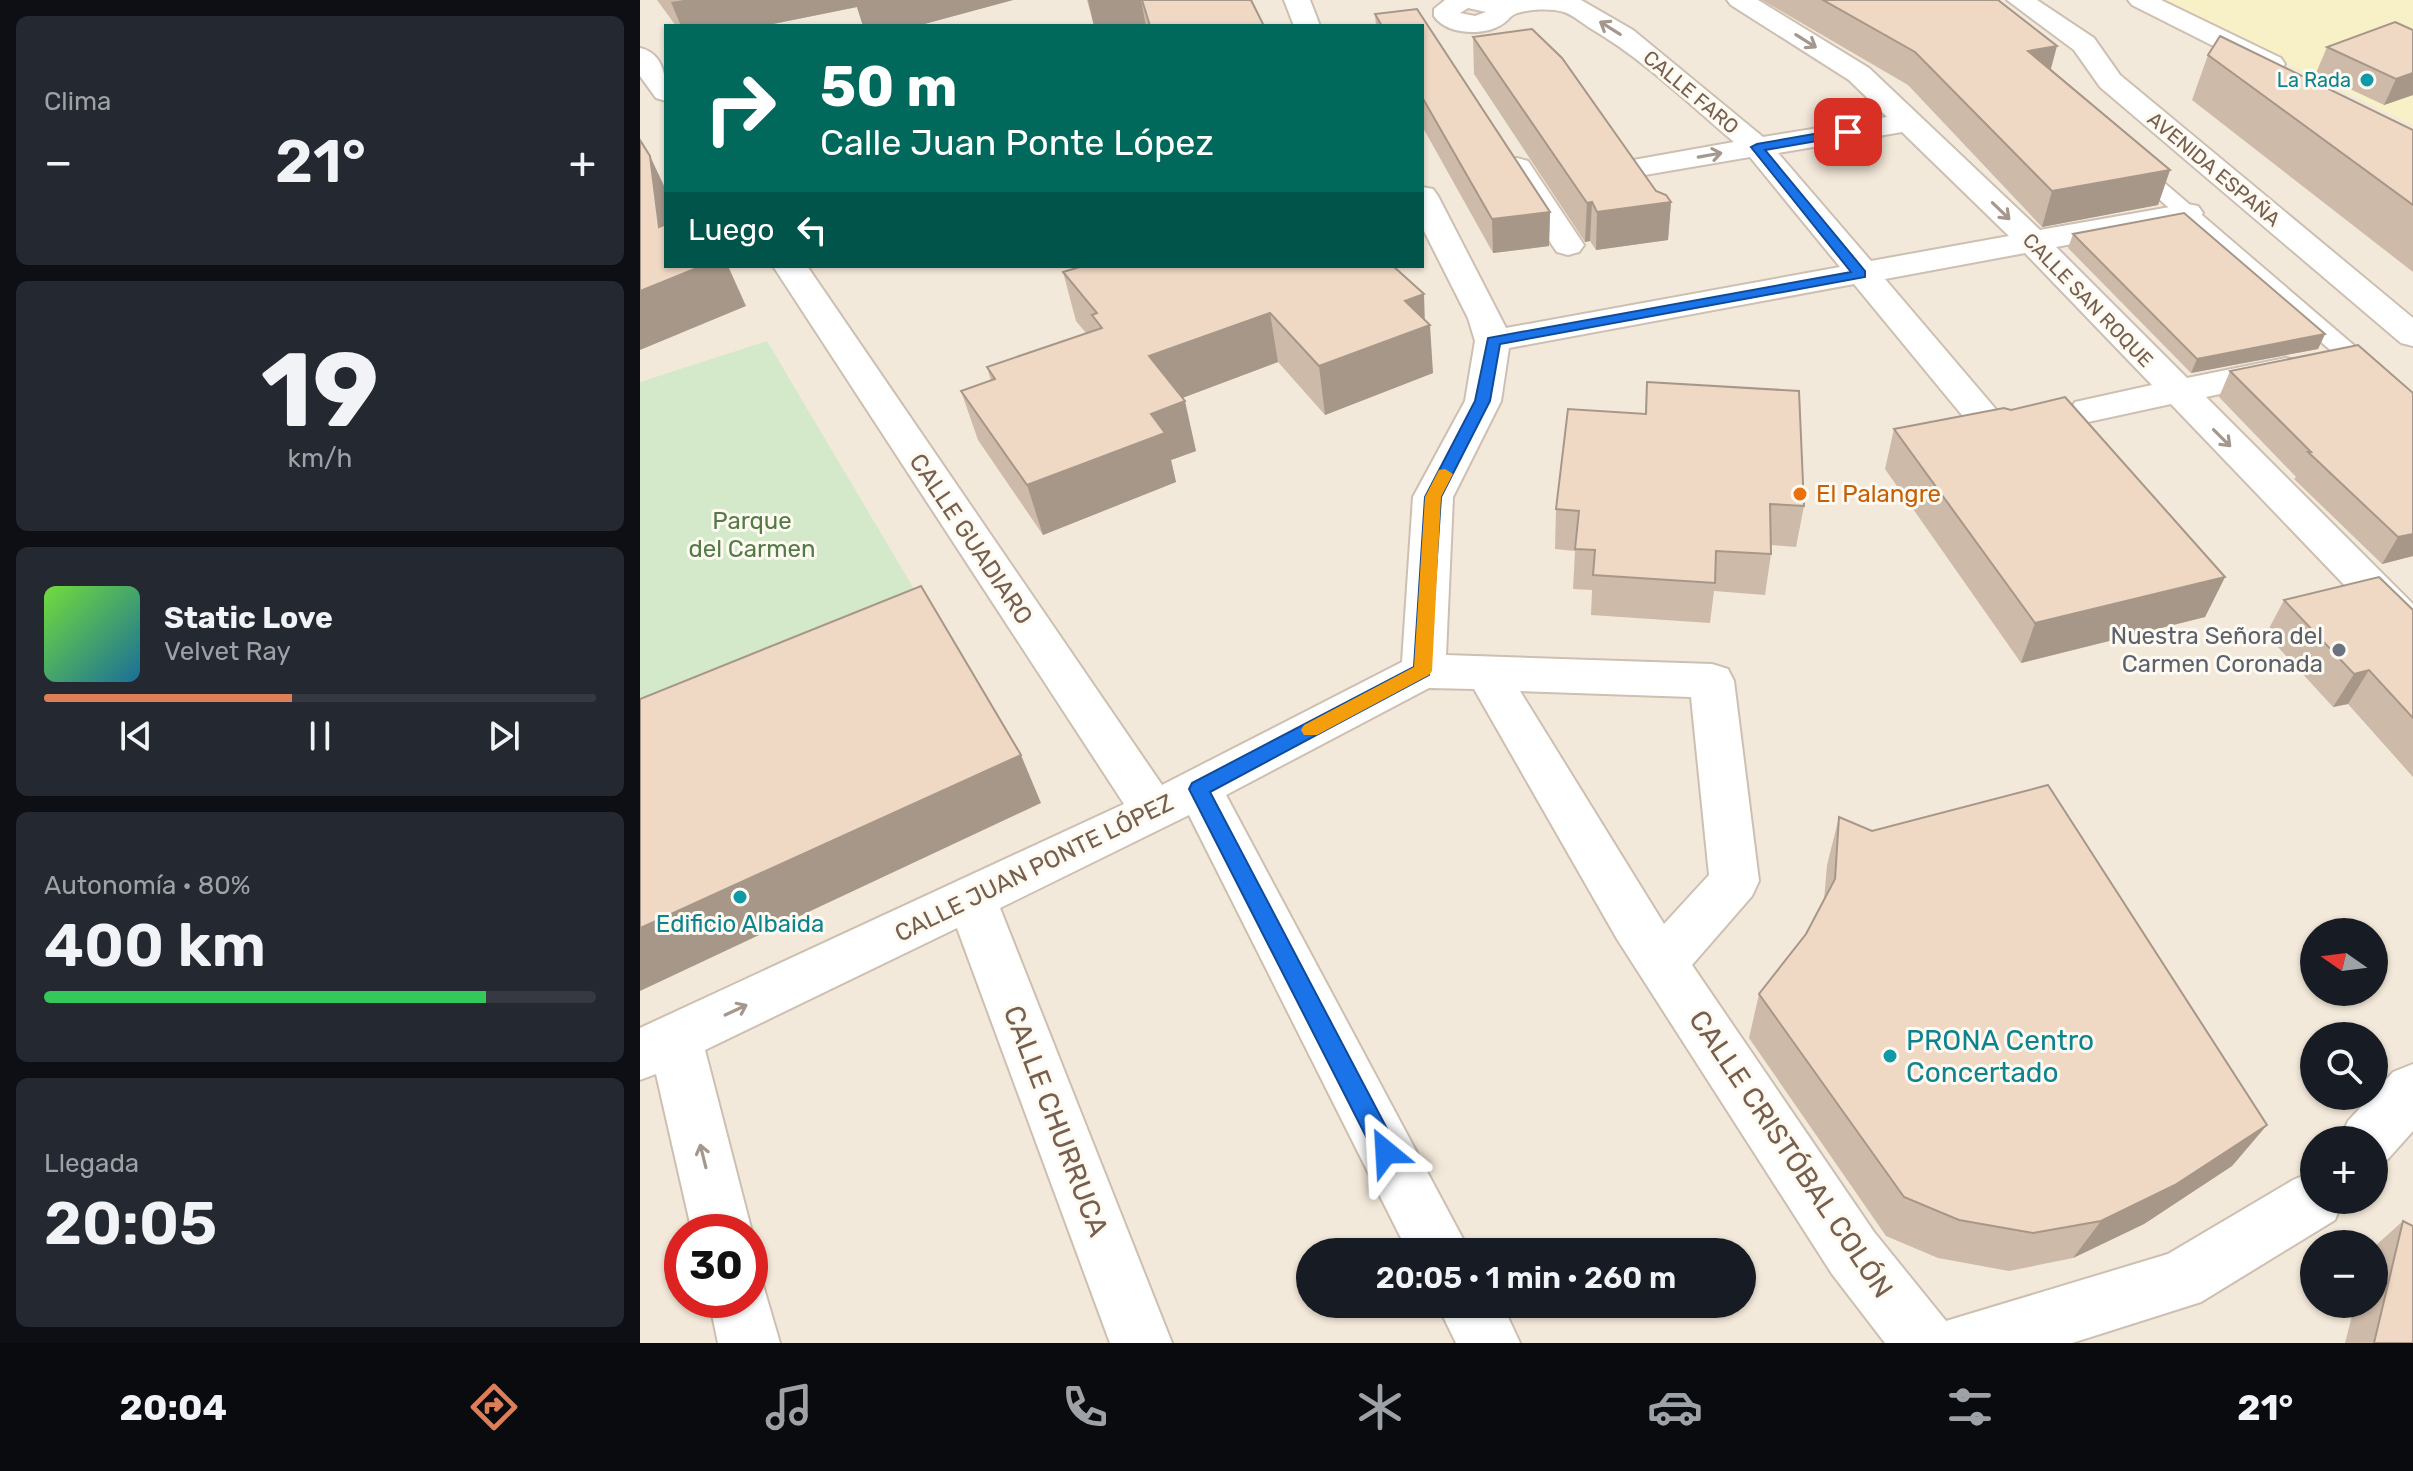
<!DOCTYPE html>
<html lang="es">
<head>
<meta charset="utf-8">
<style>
	:root { --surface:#171b24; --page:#242831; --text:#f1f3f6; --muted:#9ea1a6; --line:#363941; --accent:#dd7e58 }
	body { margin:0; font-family:Rubik,sans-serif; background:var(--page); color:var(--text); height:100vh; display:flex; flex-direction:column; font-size:30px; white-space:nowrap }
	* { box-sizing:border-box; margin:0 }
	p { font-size:26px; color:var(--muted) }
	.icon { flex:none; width:44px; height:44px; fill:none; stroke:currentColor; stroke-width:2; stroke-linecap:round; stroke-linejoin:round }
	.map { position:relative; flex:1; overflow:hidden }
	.sheet { display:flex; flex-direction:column; gap:16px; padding:16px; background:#0d0f14; width:640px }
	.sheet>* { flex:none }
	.guide { position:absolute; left:24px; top:24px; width:760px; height:244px; border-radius:0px; box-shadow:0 2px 6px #0004; background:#00695c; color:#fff; overflow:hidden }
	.needle { width:52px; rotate:284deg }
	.controls { position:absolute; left:1660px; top:918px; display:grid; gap:16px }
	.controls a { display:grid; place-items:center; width:88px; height:88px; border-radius:50%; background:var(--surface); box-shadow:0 2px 6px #0004; font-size:40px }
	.speed { position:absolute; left:24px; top:1214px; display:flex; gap:16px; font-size:40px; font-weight:700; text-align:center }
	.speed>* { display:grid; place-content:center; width:104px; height:104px; border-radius:50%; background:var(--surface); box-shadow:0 2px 6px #0004; line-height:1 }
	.speed .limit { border:12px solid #d22; background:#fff; color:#111 }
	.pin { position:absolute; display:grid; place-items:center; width:68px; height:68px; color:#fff; margin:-34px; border-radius:16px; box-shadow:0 4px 12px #0006 }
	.me { position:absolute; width:88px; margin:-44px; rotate:333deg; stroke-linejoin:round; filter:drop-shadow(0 0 6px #0008) }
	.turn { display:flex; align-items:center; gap:28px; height:168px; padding:0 24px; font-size:36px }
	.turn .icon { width:104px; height:104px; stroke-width:2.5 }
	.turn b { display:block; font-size:56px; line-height:68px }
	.then { display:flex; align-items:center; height:76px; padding:0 24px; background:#0003; gap:16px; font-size:30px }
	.big { font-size:60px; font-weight:600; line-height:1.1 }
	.sheet .widget { flex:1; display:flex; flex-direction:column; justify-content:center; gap:12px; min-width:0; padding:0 28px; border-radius:12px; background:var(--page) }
	.sheet .dial { align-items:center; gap:0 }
	.dial b { font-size:104px; line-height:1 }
	.song { display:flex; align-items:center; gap:24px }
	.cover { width:96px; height:96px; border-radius:12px; background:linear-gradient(135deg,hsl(100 70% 55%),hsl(200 70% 35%)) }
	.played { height:8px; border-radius:4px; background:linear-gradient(90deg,var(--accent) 45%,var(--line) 45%) }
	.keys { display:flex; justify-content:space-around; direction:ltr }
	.heat { display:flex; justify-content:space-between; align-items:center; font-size:44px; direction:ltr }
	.charge { height:12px; border-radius:6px; background:linear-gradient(90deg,#34c759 80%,var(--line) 0) }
	.trip { position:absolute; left:656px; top:1238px; width:460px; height:80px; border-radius:40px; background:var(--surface); box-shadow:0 2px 6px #0004; font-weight:600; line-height:80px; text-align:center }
	.menu { display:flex; height:128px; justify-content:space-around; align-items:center; background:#090b0e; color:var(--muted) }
	.menu .icon { width:56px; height:56px }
	.menu .current { color:var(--accent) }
	.menu b { font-size:36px; color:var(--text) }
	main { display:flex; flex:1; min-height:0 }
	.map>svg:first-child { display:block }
	.residential { fill:#f3e9da; fill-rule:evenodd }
	.green { fill:#d4e9c9 }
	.sand { fill:#f8f1c8 }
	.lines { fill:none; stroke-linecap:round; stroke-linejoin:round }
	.lane-casing { stroke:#cdbfb1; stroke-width:4 }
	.street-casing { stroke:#cdbfb1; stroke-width:4 }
	.lane { fill:#fff; fill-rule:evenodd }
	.street { fill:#fff; fill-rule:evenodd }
	.wall { fill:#cebaa9 }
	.shaded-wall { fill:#a79789 }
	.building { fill:#efd8c4; stroke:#a79789; stroke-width:2 }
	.oneway { stroke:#a6978d }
	.route { fill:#1a73e8; stroke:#114b97; stroke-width:2 }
	.slow { fill:#f59e0b }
	.culture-dot { fill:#0f9aa8; stroke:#fefaf1; stroke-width:3 }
	.food-dot { fill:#e8710a; stroke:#fefaf1; stroke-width:3 }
	.worship-dot { fill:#6b7280; stroke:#fefaf1; stroke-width:3 }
	.labels { text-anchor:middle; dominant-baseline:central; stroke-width:6; stroke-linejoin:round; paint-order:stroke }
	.far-culture-label { font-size:20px; fill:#0d838f; stroke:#fefaf1; text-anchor:end }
	.far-street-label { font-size:20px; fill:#765f4f; stroke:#fefaf1 }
	.food-label { font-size:24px; fill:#c56008; stroke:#fefaf1; text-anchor:start }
	.park-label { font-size:24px; fill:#537a47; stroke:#fefaf1 }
	.street-label { font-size:24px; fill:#765f4f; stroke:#fefaf1 }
	.worship-label { font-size:24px; fill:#5b616d; stroke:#fefaf1; text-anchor:end }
	.culture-label { font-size:24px; fill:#0d838f; stroke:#fefaf1 }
	.near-culture-label { font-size:28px; fill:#0d838f; stroke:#fefaf1; text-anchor:start }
	.near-street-label { font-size:28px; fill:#765f4f; stroke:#fefaf1 }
</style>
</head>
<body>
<main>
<section class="sheet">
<div class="widget"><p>Clima</p>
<div class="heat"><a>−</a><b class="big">21°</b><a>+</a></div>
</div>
<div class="widget dial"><b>19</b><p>km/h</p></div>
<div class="widget">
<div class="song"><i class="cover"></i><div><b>Static Love</b><p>Velvet Ray</p></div></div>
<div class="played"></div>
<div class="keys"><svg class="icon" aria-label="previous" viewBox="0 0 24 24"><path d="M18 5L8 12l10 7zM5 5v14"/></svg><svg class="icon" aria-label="pause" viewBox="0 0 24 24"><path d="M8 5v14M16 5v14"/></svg><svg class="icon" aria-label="next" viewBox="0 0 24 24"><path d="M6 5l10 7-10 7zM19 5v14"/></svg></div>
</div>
<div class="widget"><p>Autonomía · 80%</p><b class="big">400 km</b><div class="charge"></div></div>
<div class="widget"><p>Llegada</p><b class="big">20:05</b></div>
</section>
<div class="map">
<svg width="1773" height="1343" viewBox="0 0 1773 1343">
	<rect width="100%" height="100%" fill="#fcf6eb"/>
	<!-- residential -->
	<path class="residential" d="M 0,0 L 1543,0 L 1773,105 L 1773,1343 L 0,1343 ZM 26,26 L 782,26 L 782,266 L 26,266 ZM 1674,932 L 1734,932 L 1734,992 L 1674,992 ZM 1674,1036 L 1734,1036 L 1734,1096 L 1674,1096 ZM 1674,1140 L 1734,1140 L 1734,1200 L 1674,1200 ZM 42,1232 L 110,1232 L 110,1300 L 42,1300 ZM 1674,1244 L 1734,1244 L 1734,1304 L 1674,1304 ZM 670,1252 L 1102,1252 L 1102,1304 L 670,1304 Z"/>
	<!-- green -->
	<polygon class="green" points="127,341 274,589 0,700 0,382"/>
	<!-- sand -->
	<polygon class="sand" points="1516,0 1773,0 1773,125"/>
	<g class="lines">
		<!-- lane casing -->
		<g class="lane-casing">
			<polygon id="lane" points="1493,160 1500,162 1773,396 1773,417 1764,415 1486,170 1483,166 1486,162"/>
		</g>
		<!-- street casing -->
		<g class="street-casing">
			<g id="street">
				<polygon points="644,0 670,0 680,26 654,26"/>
				<path d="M 805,0 L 941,0 L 993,30 L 1123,137 L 1247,117 L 1209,80 L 1091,5 L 1087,0 L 1118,0 L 1229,68 L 1400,230 L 1547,204 L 1558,206 L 1563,213 L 1558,220 L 1416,247 L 1547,378 L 1646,358 L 1659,361 L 1664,369 L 1659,377 L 1566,397 L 1773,604 L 1773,646 L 1758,641 L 1531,404 L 1448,422 L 1435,418 L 1430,410 L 1435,402 L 1512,385 L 1385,253 L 1245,279 L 1371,427 L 1377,435 L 1371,443 L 1358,447 L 1345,443 L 1214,284 L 869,348 L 861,401 L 813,497 L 806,655 L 1072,664 L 1088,669 L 1094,681 L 1119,881 L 1112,896 L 1052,965 L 1234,1232 L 1306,1321 L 1528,1254 L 1653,1180 L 1674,1171 L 1674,1200 L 1703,1200 L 1695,1220 L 1561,1302 L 1432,1343 L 1245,1343 L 1192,1274 L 977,939 L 834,689 L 789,688 L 586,795 L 830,1252 L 768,1252 L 549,815 L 360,908 L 532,1343 L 470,1343 L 317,928 L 65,1050 L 112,1232 L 110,1236 L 110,1232 L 52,1232 L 16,1074 L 0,1080 L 0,1028 L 484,804 L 133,266 L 167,266 L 522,785 L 762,662 L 773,497 L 825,401 L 835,341 L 828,318 L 782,227 L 782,187 L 793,189 L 798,196 L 866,328 L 1200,267 L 1110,157 L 993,177 L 982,174 L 978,168 L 982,162 L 1094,142 C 1047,102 1003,59 950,28 C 942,23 933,15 924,12 C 910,8 888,9 875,14 C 870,16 867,22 861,25 C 843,36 807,35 794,16 L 794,9 ZM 828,8 L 846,12 L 835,16 L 820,13 ZM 1262,132 L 1369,236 L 1231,261 L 1138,153 ZM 880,691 L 1051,697 L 1069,875 L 1024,924 Z"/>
				<polygon points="1367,0 1397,0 1454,38 1480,75 1773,318 1773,346 1761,343 1460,87 1434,50"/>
				<polygon points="1488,0 1521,0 1641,58 1645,64 1641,70 1631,72 1621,70 1492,5"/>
				<path d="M 0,48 C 25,54 26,79 26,101 L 16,98 L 0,76 Z"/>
				<polygon points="877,158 888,161 944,245 939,252 928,255 917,252 912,245 862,167 866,161"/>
				<polygon points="1773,1064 1773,1131 1748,1159 1734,1165 1734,1140 1700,1140 1708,1121 1753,1072"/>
				<polygon points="110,1274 121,1278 140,1343 78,1343 69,1300 110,1300"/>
				<polygon points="797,1304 862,1304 880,1343 816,1343"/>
			</g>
		</g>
		<!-- lane -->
		<use href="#lane" class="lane"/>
		<!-- street -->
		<use href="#street" class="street"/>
	</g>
	<!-- wall -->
	<g class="wall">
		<polygon points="17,0 373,0 277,26 223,26 217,7 123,26 36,26"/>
		<polygon points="447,0 611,0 624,26 454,26"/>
		<polygon points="1122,0 1358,0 1411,69 1530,170 1518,205 1402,227 1268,85"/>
		<polygon points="777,9 910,212 909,246 853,253 782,126 782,26 736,26 735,14"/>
		<polygon points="1773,30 1773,95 1744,105 1676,73 1687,47"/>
		<polygon points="833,37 1016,191 1031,202 1028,240 956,250 950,241 945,242 834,74"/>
		<polygon points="1568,55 1773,130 1773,272 1552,100"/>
		<polygon points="1433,234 1685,334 1678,349 1551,373 1428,248"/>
		<polygon points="423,272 785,320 793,373 685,415 638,362 542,398 556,451 531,460 536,482 403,535 338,440 321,391 351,381 347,367 446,333 436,321"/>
		<polygon points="1590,371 1773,393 1773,556 1742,564 1654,479 1656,477 1579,397"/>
		<polygon points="1007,382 1164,506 1156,547 1131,545 1131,554 1125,595 1074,591 1070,623 951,615 952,590 933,589 935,551 915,549 916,509 1005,414"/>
		<polygon points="1254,429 1585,577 1565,617 1381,663 1245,469"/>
		<polygon points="1644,600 1773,610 1773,777 1708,704 1693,707 1626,634"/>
		<polygon points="1199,817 1627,1125 1592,1166 1504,1224 1433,1258 1369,1271 1298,1258 1246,1236 1109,1038 1119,994 1166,934 1184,900 1187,865"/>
		<polygon points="1763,1221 1773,1343 1705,1343 1715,1304 1734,1304 1734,1247"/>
	</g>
	<!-- shaded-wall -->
	<g class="shaded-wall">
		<polygon points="44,0 373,0 277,26 223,26 217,7 123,26 41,26 31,2"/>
		<polygon points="448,0 501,0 506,26 454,26"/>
		<polygon points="1417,46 1408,80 1388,51"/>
		<polygon points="1773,73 1773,95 1744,105 1756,79"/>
		<polygon points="10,156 26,190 26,240 19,227"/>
		<polygon points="1530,170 1518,205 1402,227 1412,191"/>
		<polygon points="952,202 950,241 945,242 947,203"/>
		<polygon points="1031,202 1028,240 956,250 957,212"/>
		<polygon points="910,212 909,246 853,253 852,219"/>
		<polygon points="62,266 88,266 106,306 0,350 0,291"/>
		<polygon points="784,294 785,326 790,325 793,373 685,415 679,366 765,301"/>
		<polygon points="630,313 638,362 521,406 509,356"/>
		<polygon points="1685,334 1678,349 1551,373 1557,359"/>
		<polygon points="545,401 556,451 531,460 536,482 403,535 387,485 511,414"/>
		<polygon points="1773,534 1773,556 1742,564 1758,537"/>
		<polygon points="1585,577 1565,617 1381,663 1395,623"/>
		<polygon points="1729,670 1708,704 1693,707 1714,674"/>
		<polygon points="381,755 401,803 0,991 0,928"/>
		<polygon points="1627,1125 1592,1166 1504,1224 1433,1258 1461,1221"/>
	</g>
	<!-- building -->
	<g class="building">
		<polygon points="502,0 611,0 624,26 510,26"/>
		<polygon points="1183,0 1358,0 1417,46 1388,51 1530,170 1412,191 1275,52"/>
		<polygon points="777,9 910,212 852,219 782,97 782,26 742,26 735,14"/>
		<polygon points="1755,22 1773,30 1773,73 1756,79 1687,47"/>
		<polygon points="892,29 922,58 1016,191 1026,195 1031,202 957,212 952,202 947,203 833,37"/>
		<polygon points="1580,36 1773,130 1773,205 1568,55"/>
		<polygon points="0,140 10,156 19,227 26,224 26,266 62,266 0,291"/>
		<polygon points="1544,213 1685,334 1557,359 1433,234"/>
		<polygon points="443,266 753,266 784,294 765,301 790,325 679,366 630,313 509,356 545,401 511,414 525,433 387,485 321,391 355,379 347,367 462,328 452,315 457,313 423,272"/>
		<polygon points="1718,345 1773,393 1773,534 1758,537 1668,452 1671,452 1590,371"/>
		<polygon points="1007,382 1159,391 1164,506 1130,504 1131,554 1076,551 1075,583 953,575 955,550 935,549 939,511 916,509 928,409 1006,414"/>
		<polygon points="1425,397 1585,577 1395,623 1254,429 1364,408 1371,410"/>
		<polygon points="1739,577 1773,610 1773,718 1729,670 1714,674 1644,600"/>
		<polygon points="281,586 381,755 0,928 0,699"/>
		<polygon points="1408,785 1627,1125 1535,1185 1461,1221 1393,1233 1319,1220 1264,1197 1119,994 1166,934 1195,879 1199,817 1232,831"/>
		<polygon points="1763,1221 1773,1226 1773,1343 1734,1343"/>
	</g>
	<!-- one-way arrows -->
	<defs><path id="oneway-shaft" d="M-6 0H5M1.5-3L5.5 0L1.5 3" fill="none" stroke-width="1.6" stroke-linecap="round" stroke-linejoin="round" transform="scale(2)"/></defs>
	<g class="oneway">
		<use href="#oneway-shaft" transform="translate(970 28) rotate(-148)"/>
		<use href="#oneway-shaft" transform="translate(1166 41) rotate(32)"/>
		<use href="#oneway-shaft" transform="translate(1070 155) rotate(-10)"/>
		<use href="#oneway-shaft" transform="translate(1361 211) rotate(44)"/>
		<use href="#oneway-shaft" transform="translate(1582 438) rotate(45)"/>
		<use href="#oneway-shaft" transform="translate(96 1010) rotate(-25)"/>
		<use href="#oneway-shaft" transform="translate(63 1156) rotate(-104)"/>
	</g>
	<!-- route -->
	<polygon class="route" points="1208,128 1212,129 1212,135 1125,150 1225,271 1225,277 860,344 850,401 801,497 789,675 570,792 755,1144 758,1152 755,1160 746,1164 738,1160 549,789 552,783 774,667 785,497 835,401 848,338 1211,272 1111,147 1117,144"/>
	<!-- slow -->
	<polygon class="slow" points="805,469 813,474 801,497 792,671 789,675 677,735 664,735 661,730 664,725 774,667 785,497 799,470"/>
	<!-- markers -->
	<g class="culture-dot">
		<circle cx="1727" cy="80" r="8"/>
		<circle cx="100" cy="897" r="8"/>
		<circle cx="1250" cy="1056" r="8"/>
	</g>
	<circle class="food-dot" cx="1160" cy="494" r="8"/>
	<circle class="worship-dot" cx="1699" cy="650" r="8"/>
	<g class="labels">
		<!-- far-culture labels -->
		<g class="far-culture-label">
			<text x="1711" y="80">La Rada</text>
		</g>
		<!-- far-street labels -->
		<g class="far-street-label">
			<text transform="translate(1051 92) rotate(40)">CALLE FARO</text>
			<text transform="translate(1574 169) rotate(40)">AVENIDA ESPAÑA</text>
			<text transform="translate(1448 300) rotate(46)">CALLE SAN ROQUE</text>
		</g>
		<!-- food labels -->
		<g class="food-label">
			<text x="1176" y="494">El Palangre</text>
		</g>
		<!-- park labels -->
		<g class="park-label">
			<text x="112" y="521">Parque<tspan x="112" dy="28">del Carmen</tspan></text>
		</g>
		<!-- street labels -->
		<g class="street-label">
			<text transform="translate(331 539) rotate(56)">CALLE GUADIARO</text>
			<text transform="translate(394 868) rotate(-26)">CALLE JUAN PONTE LÓPEZ</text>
		</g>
		<!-- worship labels -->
		<g class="worship-label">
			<text x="1683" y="636">Nuestra Señora del<tspan x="1683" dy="28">Carmen Coronada</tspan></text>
		</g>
		<!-- culture labels -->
		<g class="culture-label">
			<text x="100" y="924">Edificio Albaida</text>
		</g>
		<!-- near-culture labels -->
		<g class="near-culture-label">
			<text x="1266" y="1040">PRONA Centro<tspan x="1266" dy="32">Concertado</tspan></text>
		</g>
		<!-- near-street labels -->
		<g class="near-street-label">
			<text transform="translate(416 1121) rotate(69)">CALLE CHURRUCA</text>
			<text transform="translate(1151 1154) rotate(56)">CALLE CRISTÓBAL COLÓN</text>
		</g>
	</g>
</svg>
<div class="controls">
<a><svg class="needle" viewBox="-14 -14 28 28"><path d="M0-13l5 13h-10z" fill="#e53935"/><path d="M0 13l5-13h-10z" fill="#9ea1a6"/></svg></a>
<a><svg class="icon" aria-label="search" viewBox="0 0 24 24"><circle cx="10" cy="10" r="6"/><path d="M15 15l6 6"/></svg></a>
<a>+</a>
<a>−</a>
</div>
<div class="speed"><div class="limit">30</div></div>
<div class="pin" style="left:1208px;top:132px;background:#d93025"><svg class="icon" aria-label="arrive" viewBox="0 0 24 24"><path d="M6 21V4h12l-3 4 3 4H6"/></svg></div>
<svg class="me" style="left:746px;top:1152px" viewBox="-20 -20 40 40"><path d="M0-17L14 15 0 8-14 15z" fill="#1a73e8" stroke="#fff" stroke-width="4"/></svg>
<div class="trip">20:05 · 1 min · 260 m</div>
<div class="guide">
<div class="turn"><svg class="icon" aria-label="right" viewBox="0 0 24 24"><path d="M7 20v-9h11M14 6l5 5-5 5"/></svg><div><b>50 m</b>Calle Juan Ponte López</div></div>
<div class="then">Luego<svg class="icon" aria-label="left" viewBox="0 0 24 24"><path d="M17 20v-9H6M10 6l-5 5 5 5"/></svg></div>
</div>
</div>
</main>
<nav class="menu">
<b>20:04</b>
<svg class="icon current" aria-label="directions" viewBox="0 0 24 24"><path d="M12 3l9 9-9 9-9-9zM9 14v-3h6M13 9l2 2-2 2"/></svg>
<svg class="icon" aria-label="music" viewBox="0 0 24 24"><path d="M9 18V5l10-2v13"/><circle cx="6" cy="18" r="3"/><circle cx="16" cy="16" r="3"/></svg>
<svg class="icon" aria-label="phone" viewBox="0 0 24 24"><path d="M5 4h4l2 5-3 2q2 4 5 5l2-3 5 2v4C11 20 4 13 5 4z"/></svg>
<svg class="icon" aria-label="climate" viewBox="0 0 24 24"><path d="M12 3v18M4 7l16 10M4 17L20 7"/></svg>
<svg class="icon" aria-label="car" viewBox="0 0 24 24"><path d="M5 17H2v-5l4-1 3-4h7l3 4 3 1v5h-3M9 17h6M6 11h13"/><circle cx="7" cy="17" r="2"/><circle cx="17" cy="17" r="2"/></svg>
<svg class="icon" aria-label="filters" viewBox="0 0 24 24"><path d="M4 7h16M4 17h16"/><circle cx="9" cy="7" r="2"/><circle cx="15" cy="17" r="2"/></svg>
<b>21°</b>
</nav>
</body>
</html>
